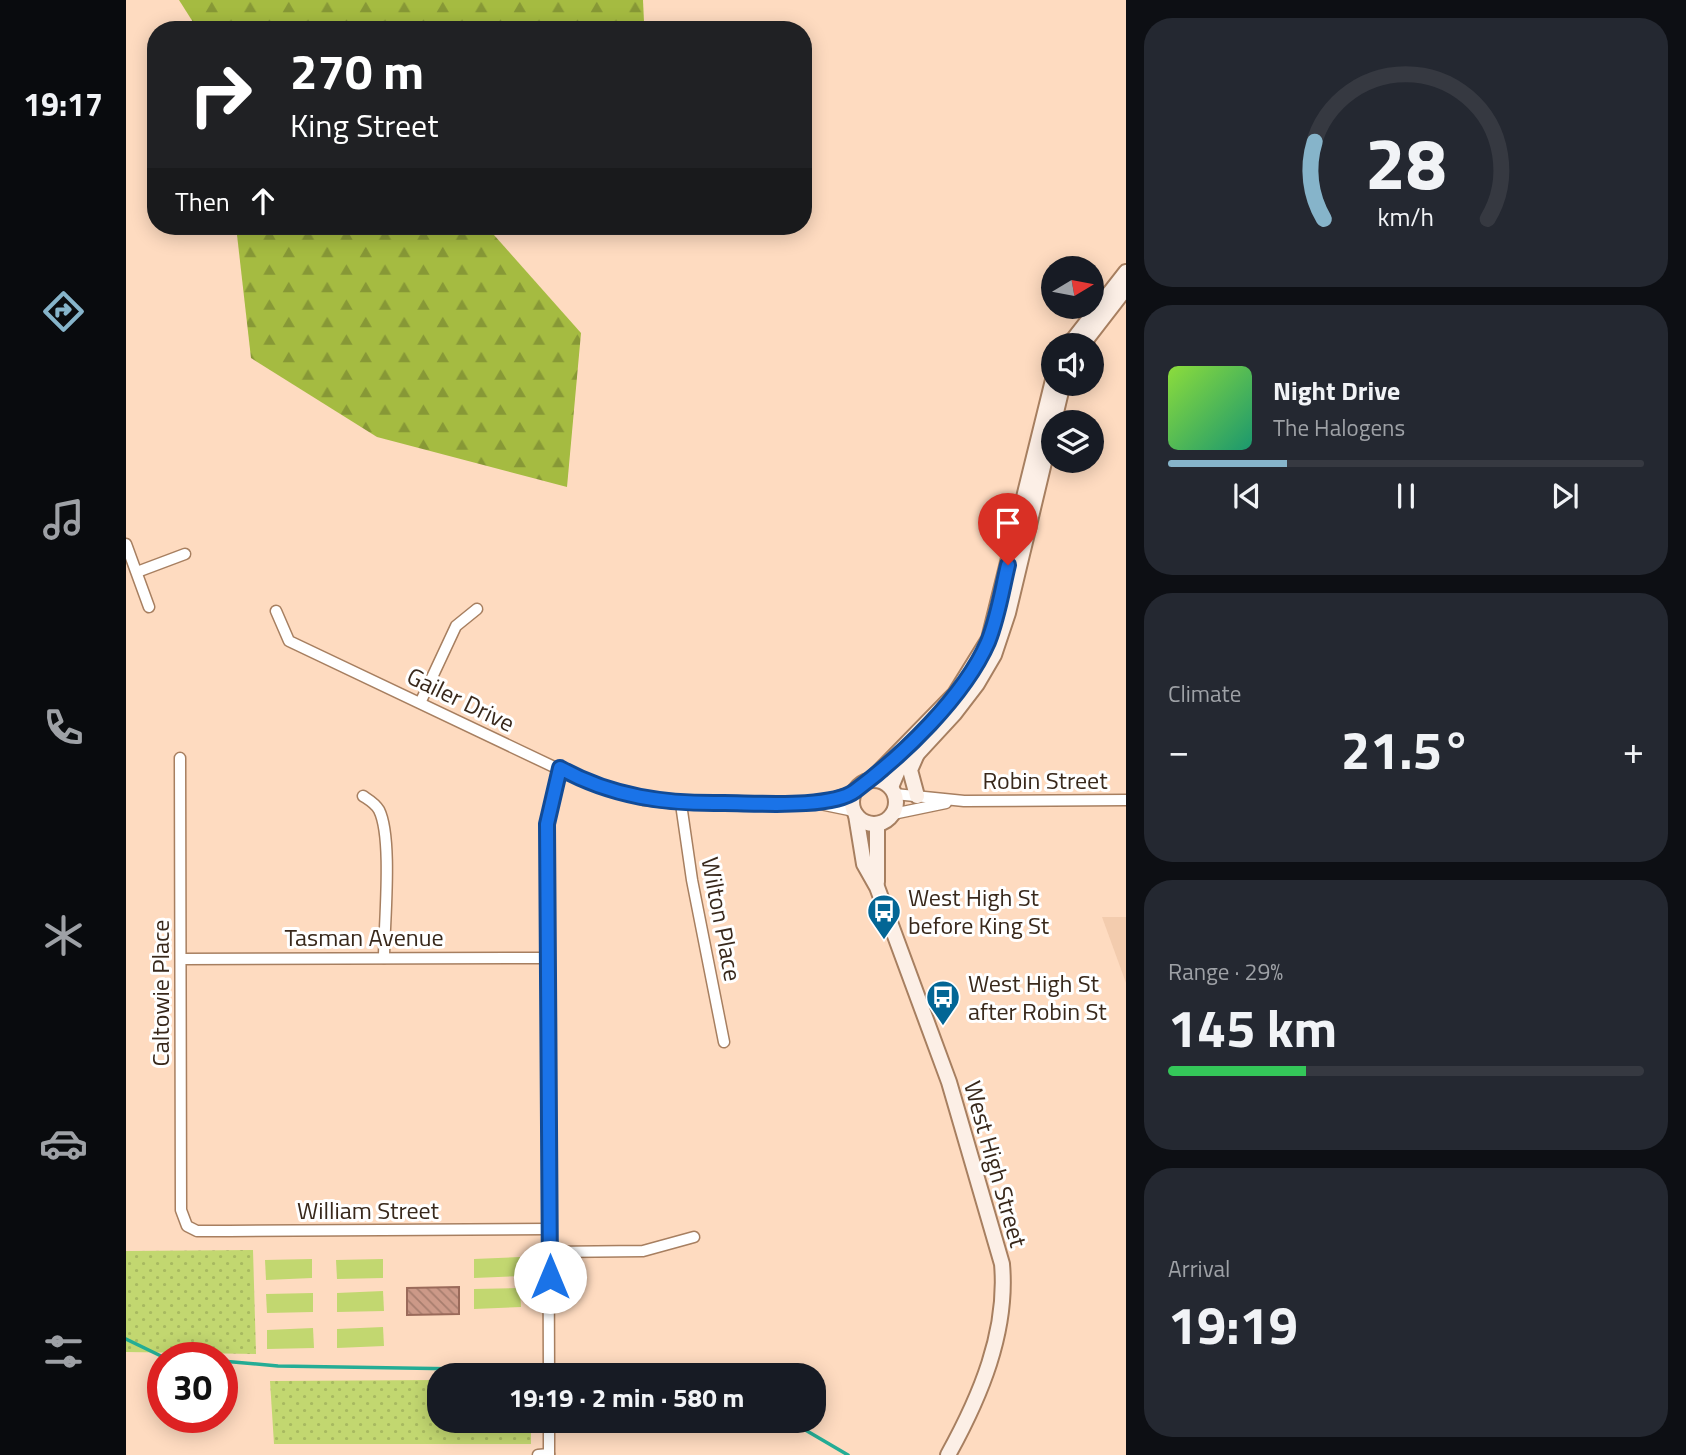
<!DOCTYPE html>
<html lang="en">
<head>
<meta charset="utf-8">
<style>
	:root { --surface:#171b24; --page:#242831; --text:#f1f3f6; --muted:#9ea1a6; --line:#363941; --accent:#86b4ca }
	body { margin:0; font-family:"Titillium Web",sans-serif; background:var(--page); color:var(--text); height:100vh; display:flex; flex-direction:column; font-size:26px; white-space:nowrap }
	* { box-sizing:border-box; margin:0 }
	p { font-size:23px; color:var(--muted) }
	.icon { flex:none; width:38px; height:38px; fill:none; stroke:currentColor; stroke-width:2; stroke-linecap:round; stroke-linejoin:round }
	.map { position:relative; flex:1; overflow:hidden }
	.sheet { display:flex; flex-direction:column; gap:18px; padding:18px; background:#0d0f14; width:560px }
	.sheet>* { flex:none }
	.guide { position:absolute; left:21px; top:21px; width:665px; height:214px; border-radius:28px; box-shadow:0 4px 18px #0003; background:#202124; color:#fff; overflow:hidden }
	.needle { width:46px; rotate:80deg }
	.fabs { position:absolute; left:915px; top:256px; display:grid; gap:14px }
	.fabs a { display:grid; place-items:center; width:63px; height:63px; border-radius:50%; background:var(--surface); box-shadow:0 4px 18px #0003; font-size:35px }
	.speed { position:absolute; left:21px; top:1342px; display:flex; gap:14px; font-size:35px; font-weight:700; text-align:center }
	.speed>* { display:grid; place-content:center; width:91px; height:91px; border-radius:50%; background:var(--surface); box-shadow:0 4px 18px #0003; line-height:1 }
	.speed .limit { border:10px solid #d22; background:#fff; color:#111 }
	.pin { position:absolute; display:grid; place-items:center; width:60px; height:60px; color:#fff; margin:-72px -30px; border-radius:50% 50% 50% 0; rotate:-45deg; box-shadow:0 0 7px #0007 }
	.pin .icon { rotate:45deg }
	.me { position:absolute; width:77px; margin:-38px; rotate:0deg; stroke-linejoin:round; filter:drop-shadow(0 0 5px #0008) }
	.turn { display:flex; align-items:center; gap:24px; height:147px; padding:0 28px; font-size:32px }
	.turn .icon { width:91px; height:91px; stroke-width:2.5 }
	.turn b { display:block; font-size:49px; line-height:60px }
	.then { display:flex; align-items:center; height:66px; padding:0 28px; background:#0003; gap:14px; font-size:26px }
	.big { font-size:52px; font-weight:700; line-height:1.1 }
	.sheet .tile { flex:1; display:flex; flex-direction:column; justify-content:center; gap:10px; min-width:0; padding:0 24px; border-radius:28px; background:var(--page) }
	.sheet .dial { align-items:center; gap:0 }
	.dial svg { height:182px; overflow:visible; fill:none; stroke:var(--line); stroke-width:7; stroke-linecap:round; text-anchor:middle }
	.dial text { fill:var(--text); stroke:none }
	.song { display:flex; align-items:center; gap:21px }
	.cover { width:84px; height:84px; border-radius:10px; background:linear-gradient(135deg,hsl(90 70% 55%),hsl(160 70% 35%)) }
	.played { height:7px; border-radius:4px; background:linear-gradient(90deg,var(--accent) 25%,var(--line) 25%) }
	.keys { display:flex; justify-content:space-around; direction:ltr }
	.heat { display:flex; justify-content:space-between; align-items:center; font-size:38px; direction:ltr }
	.charge { height:10px; border-radius:5px; background:linear-gradient(90deg,#34c759 29%,var(--line) 0) }
	.trip { position:absolute; left:301px; top:1363px; width:399px; height:70px; border-radius:28px; background:var(--surface); box-shadow:0 4px 18px #0003; font-weight:700; line-height:70px; text-align:center }
	main { display:flex; flex:1; min-height:0 }
	.dock { display:flex; flex-direction:column; width:126px; justify-content:space-around; align-items:center; background:#090b0e; color:var(--muted) }
	.dock .icon { width:49px; height:49px }
	.dock .active { color:var(--accent) }
	.dock b { font-size:32px; color:var(--text) }
	.map>svg:first-child { display:block }
	.built { fill:#f3ccae }
	.grass { fill:#c2d770 }
	.forest { fill:url(#forest-firs) }
	.park { fill:url(#park-dots) }
	.lines { fill:none; stroke-linecap:round; stroke-linejoin:round }
	.stream { stroke:#24ad95; stroke-width:3.5 }
	.building { fill:url(#building-back-hatch); stroke:#9a6a5a; stroke-width:2 }
	.street-casing { stroke:#a77f60; stroke-width:13 }
	.secondary-casing { stroke:#a77f60; stroke-width:18 }
	.street { stroke:#fff; stroke-width:10 }
	.secondary { stroke:#fcefe6; stroke-width:14 }
	.route-casing { stroke:#114b97; stroke-width:18 }
	.route { stroke:#1a73e8; stroke-width:12 }
	.labels { text-anchor:middle; dominant-baseline:central; stroke-width:6; stroke-linejoin:round; paint-order:stroke }
	.street-label { font-size:24px; fill:#38281b; stroke:#fff }
	.poi-label { font-size:24px; fill:#38281b; stroke:#fff; text-anchor:start }
</style>
</head>
<body>
<main>
<nav class="dock">
<b>19:17</b>
<svg class="icon active" aria-label="directions" viewBox="0 0 24 24"><path d="M12 3l9 9-9 9-9-9zM9 14v-3h6M13 9l2 2-2 2"/></svg>
<svg class="icon" aria-label="music" viewBox="0 0 24 24"><path d="M9 18V5l10-2v13"/><circle cx="6" cy="18" r="3"/><circle cx="16" cy="16" r="3"/></svg>
<svg class="icon" aria-label="phone" viewBox="0 0 24 24"><path d="M5 4h4l2 5-3 2q2 4 5 5l2-3 5 2v4C11 20 4 13 5 4z"/></svg>
<svg class="icon" aria-label="climate" viewBox="0 0 24 24"><path d="M12 3v18M4 7l16 10M4 17L20 7"/></svg>
<svg class="icon" aria-label="car" viewBox="0 0 24 24"><path d="M5 17H2v-5l4-1 3-4h7l3 4 3 1v5h-3M9 17h6M6 11h13"/><circle cx="7" cy="17" r="2"/><circle cx="17" cy="17" r="2"/></svg>
<svg class="icon" aria-label="filters" viewBox="0 0 24 24"><path d="M4 7h16M4 17h16"/><circle cx="9" cy="7" r="2"/><circle cx="15" cy="17" r="2"/></svg>
</nav>
<div class="map">
<svg width="1000" height="1455" viewBox="0 0 1000 1455">
	<defs>
		<pattern id="forest-firs" width="22" height="20" patternUnits="userSpaceOnUse" patternTransform="scale(1.75)"><rect width="22" height="20" fill="#a5bb41"/><path d="M5 1l3.5 6h-7zM16 11l3.5 6h-7z" fill="#879836"/></pattern>
		<pattern id="park-dots" width="8" height="8" patternUnits="userSpaceOnUse" patternTransform="scale(1.75)"><rect width="8" height="8" fill="#c2d770"/><path d="M2 2h.1M6 6h.1" fill="none" stroke="#a7b960" stroke-width="1.8" stroke-linecap="round"/></pattern>
		<pattern id="building-back-hatch" width="6" height="6" patternUnits="userSpaceOnUse" patternTransform="scale(1.75)"><rect width="6" height="6" fill="#c98"/><path d="M-1 5l2 2M0 0l6 6M5-1l2 2" fill="none" stroke="#a77d6e"/></pattern>
	</defs>
	<rect width="100%" height="100%" fill="#fedbc0"/>
	<!-- built -->
	<polygon class="built" points="976,917 1000,917 1000,983"/>
	<!-- grass -->
	<g class="grass">
		<polygon points="394,1257 395,1276 348,1278 348,1259"/>
		<polygon points="186,1259 186,1278 140,1280 139,1260"/>
		<polygon points="257,1259 257,1278 211,1279 210,1260"/>
		<polygon points="394,1288 395,1307 348,1309 348,1289"/>
		<polygon points="257,1291 258,1311 211,1312 211,1293"/>
		<polygon points="187,1293 187,1312 141,1313 140,1294"/>
		<polygon points="257,1327 258,1346 211,1348 211,1329"/>
		<polygon points="187,1328 188,1348 141,1349 141,1330"/>
	</g>
	<!-- forest -->
	<g class="forest">
		<polygon points="53,0 517,0 518,22 468,30 72,30"/>
		<polygon points="110,226 360,226 455,333 441,487 251,437 125,358"/>
	</g>
	<!-- park -->
	<g class="park">
		<polygon points="127,1250 130,1354 0,1352 0,1251"/>
		<polygon points="313,1380 313,1421 405,1421 405,1444 148,1444 144,1381"/>
	</g>
	<g class="lines">
		<!-- stream -->
		<g class="stream">
			<polyline points="0,1339 35,1356 57,1358"/>
			<polyline points="96,1361 152,1366 405,1370"/>
			<path d="M 436,1370 C 487,1365 526,1359 575,1376"/>
			<polyline points="664,1421 722,1455"/>
		</g>
	</g>
	<!-- building -->
	<polygon class="building" points="333,1287 333,1314 281,1315 281,1288"/>
	<g class="lines">
		<!-- street casing -->
		<g class="street-casing">
			<g id="street">
				<polyline points="0,544 23,607"/>
				<polyline points="11,572 59,554"/>
				<polyline points="150,611 163,641 447,776 518,800 555,804 689,803 728,811"/>
				<polyline points="295,701 330,626 351,609"/>
				<polyline points="54,758 55,1210 61,1226 71,1231 103,1231 423,1229"/>
				<polyline points="769,794 838,801 1000,800"/>
				<path d="M 237,796 C 243,800 249,803 253,810 C 267,838 258,924 258,958"/>
				<polyline points="690,803 729,791"/>
				<polyline points="555,804 566,880 598,1042"/>
				<polyline points="767,814 820,803"/>
				<polyline points="55,959 422,958"/>
				<polyline points="424,1252 517,1251 568,1237"/>
				<polyline points="423,1376 421,824 434,768"/>
				<polyline points="412,1455 423,1454"/>
				<polyline points="423,1455 423,1421"/>
			</g>
		</g>
		<!-- secondary casing -->
		<g class="secondary-casing">
			<g id="secondary">
				<polyline points="943,345 1000,272"/>
				<polyline points="956,345 1000,288"/>
				<circle cx="748" cy="802" r="22"/>
				<polyline points="745,780 829,694 863,639 928,376"/>
				<polyline points="765,787 773,768 792,753 828,714 851,684 868,655 882,613 937,383"/>
				<polyline points="791,796 784,770 791,754"/>
				<path d="M 730,815 L 738,864 L 751,887 L 823,1082 L 876,1264 C 882,1332 854,1397 822,1455"/>
				<polyline points="751,882 751,824"/>
			</g>
		</g>
		<!-- street -->
		<use href="#street" class="street"/>
		<!-- secondary -->
		<use href="#secondary" class="secondary"/>
	</g>
	<g class="lines">
		<!-- route casing -->
		<g class="route-casing">
			<path id="route" d="M 424,1277 L 421,824 L 434,768 C 486,797 540,804 598,803 C 629,803 705,809 729,791 C 776,756 838,697 862,642 C 872,617 876,590 882,565"/>
		</g>
		<!-- route -->
		<use href="#route" class="route"/>
	</g>
	<!-- icons -->
	<defs>
		<g id="bus-pin" transform="scale(1.75)"><path d="M0 17L-7.5 6A9.5 9.5 0 1 1 7.5 6Z" fill="#036695" stroke="#fff"/><path d="M-5-6H5V4H4V6H2V4H-2V6H-4V4H-5ZM-3.5-4V0h7V-4ZM-3.5 1.2v1.5H-2V1.2ZM2 1.2v1.5H3.5V1.2Z" fill="#fff"/></g>
	</defs>
	<g fill-rule="evenodd">
		<use href="#bus-pin" x="758" y="911"/>
		<use href="#bus-pin" x="817" y="997"/>
	</g>
	<g class="labels">
		<!-- street labels -->
		<g class="street-label">
			<text transform="translate(335 699) rotate(26)">Gailer Drive</text>
			<text x="919" y="780">Robin Street</text>
			<text transform="translate(596 919) rotate(79)">Wilton Place</text>
			<text x="238" y="937">Tasman Avenue</text>
			<text transform="translate(34 993) rotate(-90)">Caltowie Place</text>
			<text transform="translate(870 1164) rotate(74)">West High Street</text>
			<text x="242" y="1210">William Street</text>
		</g>
		<!-- poi labels -->
		<g class="poi-label">
			<text x="782" y="897">West High St<tspan x="782" dy="28">before King St</tspan></text>
			<text x="842" y="983">West High St<tspan x="842" dy="28">after Robin St</tspan></text>
		</g>
	</g>
</svg>
<div class="fabs">
<a><svg class="needle" viewBox="-14 -14 28 28"><path d="M0-13l5 13h-10z" fill="#e53935"/><path d="M0 13l5-13h-10z" fill="#9ea1a6"/></svg></a>
<a><svg class="icon" aria-label="sound" viewBox="0 0 24 24"><path d="M4 9h4l5-4v14l-5-4H4zM17 9q2 3 0 6"/></svg></a>
<a><svg class="icon" aria-label="layers" viewBox="0 0 24 24"><path d="M12 4l9 5-9 5-9-5zM3 14l9 5 9-5"/></svg></a>
</div>
<div class="speed"><div class="limit">30</div></div>
<div class="pin" style="left:882px;top:565px;background:#d93025"><svg class="icon" aria-label="arrive" viewBox="0 0 24 24"><path d="M6 21V4h12l-3 4 3 4H6"/></svg></div>
<svg class="me" style="left:424px;top:1277px" viewBox="-20 -20 40 40"><circle r="19" fill="#fff"/><path d="M0-13L10 11 0 6-10 11z" fill="#1a73e8"/></svg>
<div class="trip">19:19 · 2 min · 580 m</div>
<div class="guide">
<div class="turn"><svg class="icon" aria-label="right" viewBox="0 0 24 24"><path d="M7 20v-9h11M14 6l5 5-5 5"/></svg><div><b>270 m</b>King Street</div></div>
<div class="then">Then<svg class="icon" aria-label="ahead" viewBox="0 0 24 24"><path d="M12 20V5M6 11l6-6 6 6"/></svg></div>
</div>
</div>
<section class="sheet">
<div class="tile dial"><svg viewBox="0 0 100 80">
<path d="M14 69A42 42 0 1 1 86 69"/>
<path d="M14 69A42 42 0 0 1 10 35" stroke="#86b4ca"/>
<text x="50" y="56" font-size="32" font-weight="700">28</text>
<text x="50" y="72" font-size="11">km/h</text>
</svg></div>
<div class="tile">
<div class="song"><i class="cover"></i><div><b>Night Drive</b><p>The Halogens</p></div></div>
<div class="played"></div>
<div class="keys"><svg class="icon" aria-label="previous" viewBox="0 0 24 24"><path d="M18 5L8 12l10 7zM5 5v14"/></svg><svg class="icon" aria-label="pause" viewBox="0 0 24 24"><path d="M8 5v14M16 5v14"/></svg><svg class="icon" aria-label="next" viewBox="0 0 24 24"><path d="M6 5l10 7-10 7zM19 5v14"/></svg></div>
</div>
<div class="tile"><p>Climate</p>
<div class="heat"><a>−</a><b class="big">21.5°</b><a>+</a></div>
</div>
<div class="tile"><p>Range · 29%</p><b class="big">145 km</b><div class="charge"></div></div>
<div class="tile"><p>Arrival</p><b class="big">19:19</b></div>
</section>
</main>
</body>
</html>
